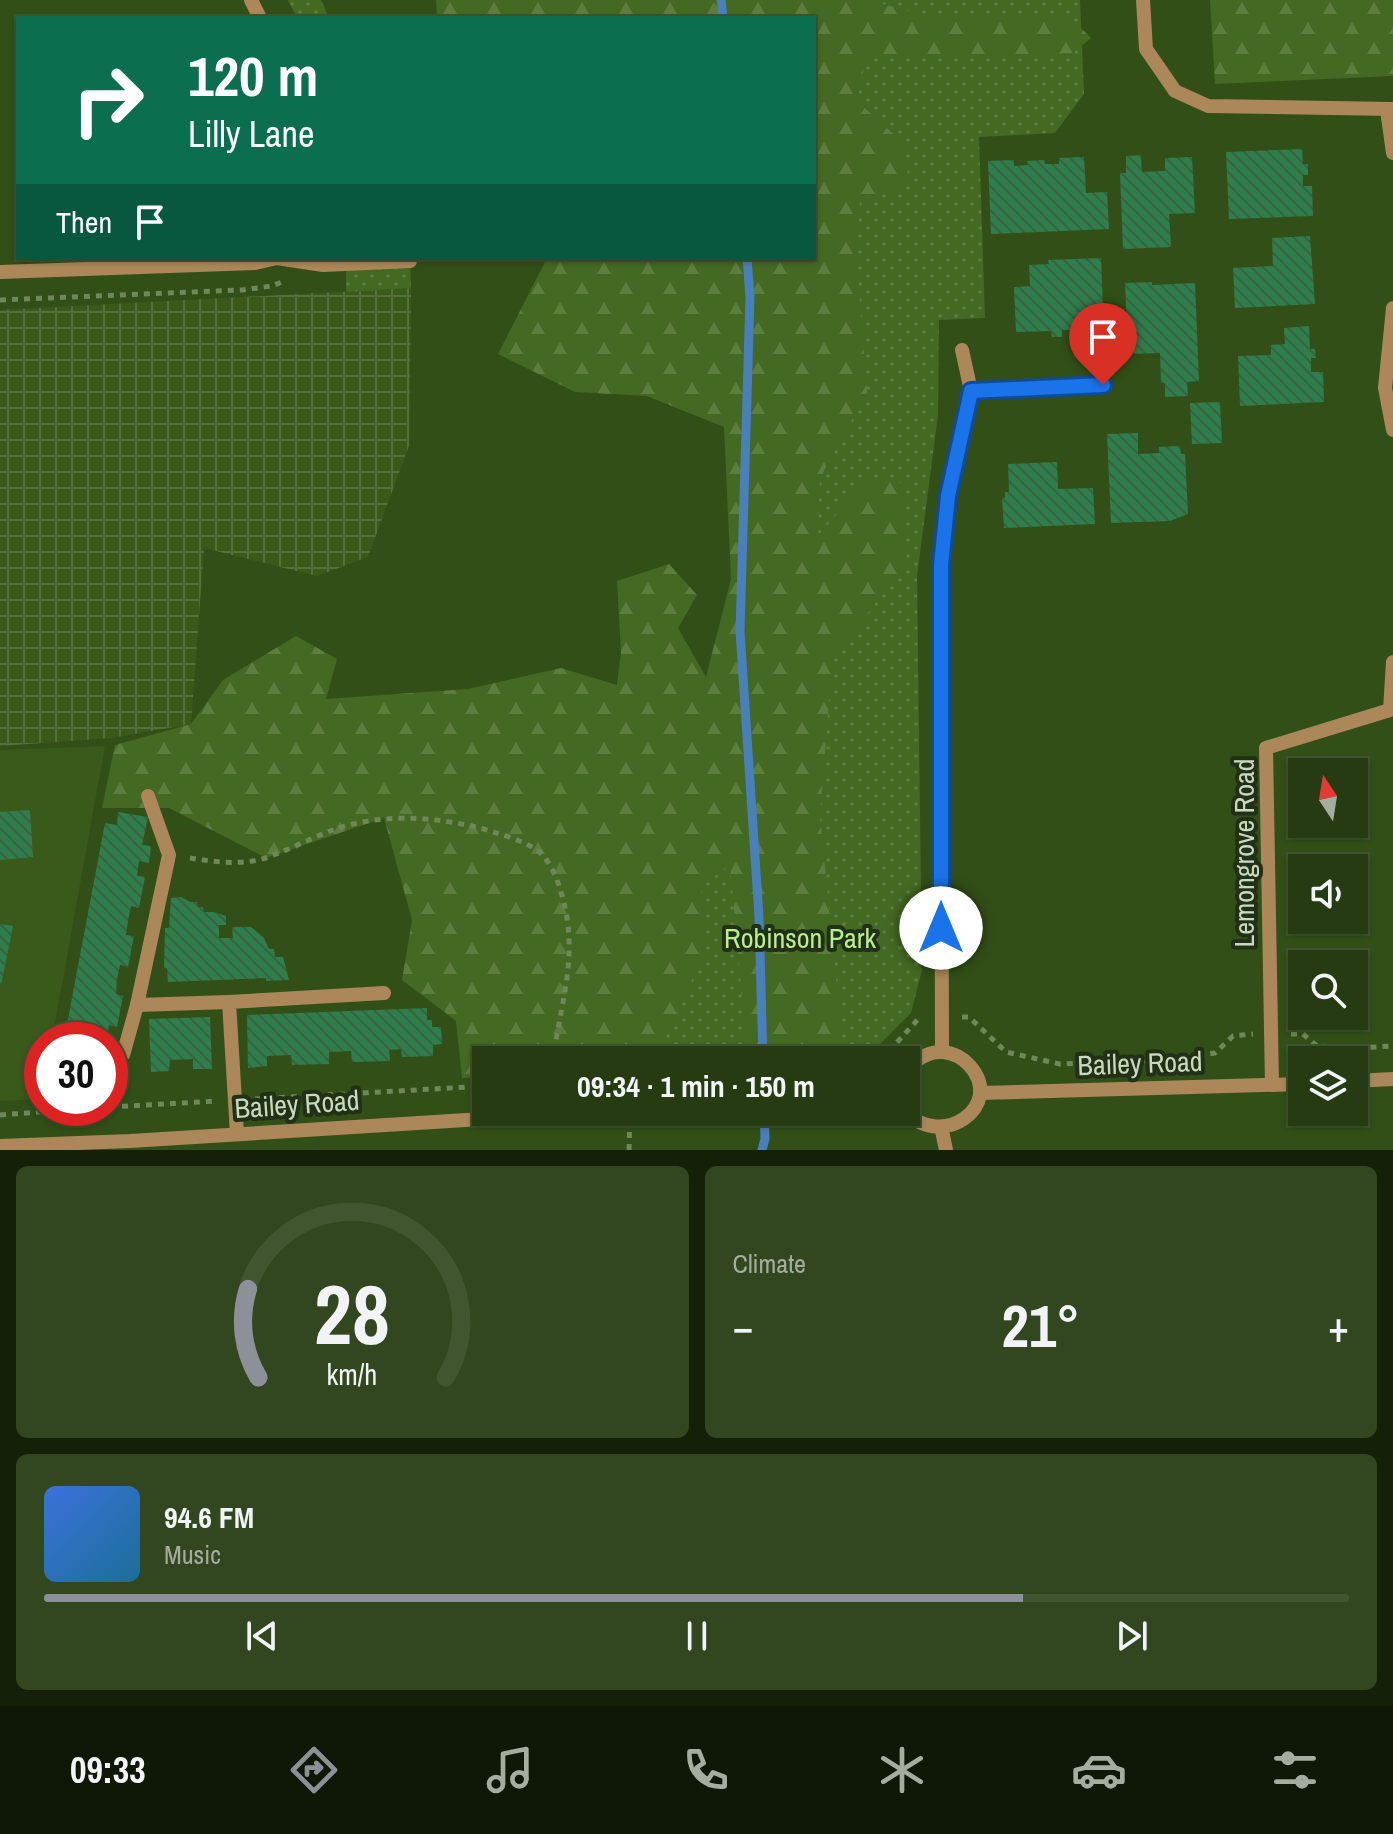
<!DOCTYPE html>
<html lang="en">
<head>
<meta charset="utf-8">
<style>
	:root { --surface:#263b11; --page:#32461f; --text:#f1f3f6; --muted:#a4ad9f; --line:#425531; --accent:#8c9099 }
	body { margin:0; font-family:"Archivo Narrow",sans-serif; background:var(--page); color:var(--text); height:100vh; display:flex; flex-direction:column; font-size:30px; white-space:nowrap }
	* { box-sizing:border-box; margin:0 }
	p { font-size:26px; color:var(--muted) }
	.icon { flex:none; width:44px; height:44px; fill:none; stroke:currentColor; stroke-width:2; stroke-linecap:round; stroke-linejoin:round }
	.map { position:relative; height:1150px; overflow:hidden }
	.panel { display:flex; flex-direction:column; gap:16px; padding:16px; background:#152009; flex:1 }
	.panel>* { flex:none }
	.banner { position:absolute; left:16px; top:16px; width:800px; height:244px; border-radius:0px; box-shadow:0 2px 6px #0004,0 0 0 2px var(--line); background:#0b6e4f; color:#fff; overflow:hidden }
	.needle { width:52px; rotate:348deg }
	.buttons { position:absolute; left:1288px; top:758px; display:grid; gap:16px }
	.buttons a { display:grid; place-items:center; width:80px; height:80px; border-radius:0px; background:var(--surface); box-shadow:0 2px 6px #0004,0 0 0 2px var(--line); font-size:40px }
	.speed { position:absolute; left:24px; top:1022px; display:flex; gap:16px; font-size:40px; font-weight:700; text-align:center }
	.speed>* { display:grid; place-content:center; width:104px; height:104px; border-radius:50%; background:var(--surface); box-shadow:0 2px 6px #0004,0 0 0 2px var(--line); line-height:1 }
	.speed .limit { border:12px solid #d22; background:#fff; color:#111 }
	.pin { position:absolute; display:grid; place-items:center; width:68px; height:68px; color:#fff; margin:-82px -34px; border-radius:50% 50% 50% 0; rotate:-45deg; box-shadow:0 0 8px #0007 }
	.pin .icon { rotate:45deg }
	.me { position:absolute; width:88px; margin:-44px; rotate:0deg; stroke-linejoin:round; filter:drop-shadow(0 0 6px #0008) }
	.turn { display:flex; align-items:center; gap:28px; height:168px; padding:0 40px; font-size:36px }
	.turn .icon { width:104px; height:104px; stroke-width:2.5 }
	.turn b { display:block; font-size:56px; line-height:68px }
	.then { display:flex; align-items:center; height:76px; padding:0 40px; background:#0003; gap:16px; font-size:30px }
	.big { font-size:60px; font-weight:700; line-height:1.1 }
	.panel .tile { flex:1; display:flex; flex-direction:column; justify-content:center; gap:12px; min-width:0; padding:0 28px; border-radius:12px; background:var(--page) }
	.panel .dial { align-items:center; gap:0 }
	.dial svg { height:208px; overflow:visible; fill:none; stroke:var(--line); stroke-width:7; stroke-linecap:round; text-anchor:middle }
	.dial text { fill:var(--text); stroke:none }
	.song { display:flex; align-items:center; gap:24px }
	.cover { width:96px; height:96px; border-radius:12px; background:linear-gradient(135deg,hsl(220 70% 55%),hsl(200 70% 35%)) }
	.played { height:8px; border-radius:4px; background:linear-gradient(90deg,var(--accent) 75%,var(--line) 75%) }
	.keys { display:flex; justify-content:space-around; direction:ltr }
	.heat { display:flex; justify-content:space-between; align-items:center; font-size:44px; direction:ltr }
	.panel .tiles { flex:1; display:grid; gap:16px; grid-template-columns:1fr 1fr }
	.tile:last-child { grid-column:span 2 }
	.trip { position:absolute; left:472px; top:1046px; width:448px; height:80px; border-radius:0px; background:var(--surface); box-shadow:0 2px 6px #0004,0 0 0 2px var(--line); font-weight:700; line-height:80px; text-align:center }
	.tab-bar { display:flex; height:128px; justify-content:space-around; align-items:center; background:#0f1807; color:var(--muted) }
	.tab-bar .icon { width:56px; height:56px }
	.tab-bar .on { color:var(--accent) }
	.tab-bar b { font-size:36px; color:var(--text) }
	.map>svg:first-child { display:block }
	.built { fill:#395a1a }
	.industrial { fill:url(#industrial-grid) }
	.green { fill:url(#green-dots) }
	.forest { fill:url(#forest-firs) }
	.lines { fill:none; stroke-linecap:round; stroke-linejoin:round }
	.stream { stroke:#497fbb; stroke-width:9 }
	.building { fill:url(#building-back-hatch) }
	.path { stroke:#6f875a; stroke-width:5; stroke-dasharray:6 6; stroke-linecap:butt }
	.minor { stroke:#ab8759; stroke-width:14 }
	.route-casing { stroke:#114b97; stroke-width:20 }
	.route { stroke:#1a73e8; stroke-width:14 }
	.labels { text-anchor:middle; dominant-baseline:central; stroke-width:8; stroke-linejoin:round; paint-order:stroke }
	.street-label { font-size:28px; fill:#c8dabc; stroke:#233018 }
	.park-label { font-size:28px; fill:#b9f08e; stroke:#233018 }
</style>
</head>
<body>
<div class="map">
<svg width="1393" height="1150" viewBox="0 0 1393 1150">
	<defs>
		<pattern id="industrial-grid" width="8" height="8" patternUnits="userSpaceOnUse" patternTransform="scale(2)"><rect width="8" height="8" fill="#395a1a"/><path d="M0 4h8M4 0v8" fill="none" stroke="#547139"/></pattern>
		<pattern id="green-dots" width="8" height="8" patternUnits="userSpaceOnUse" patternTransform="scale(2)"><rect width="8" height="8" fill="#446922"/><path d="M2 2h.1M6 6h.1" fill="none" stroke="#5e7e40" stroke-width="1.8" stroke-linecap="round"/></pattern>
		<pattern id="forest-firs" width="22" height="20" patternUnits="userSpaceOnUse" patternTransform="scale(2)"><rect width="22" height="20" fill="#446922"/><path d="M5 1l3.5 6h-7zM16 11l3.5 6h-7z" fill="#5e7e40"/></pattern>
		<pattern id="building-back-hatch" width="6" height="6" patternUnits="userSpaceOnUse" patternTransform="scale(2)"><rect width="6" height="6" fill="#307e4c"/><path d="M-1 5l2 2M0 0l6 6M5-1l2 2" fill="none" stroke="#356343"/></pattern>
	</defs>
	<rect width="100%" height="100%" fill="#324f17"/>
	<!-- built -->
	<polygon class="built" points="105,746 52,1040 42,1040 42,1099 0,1101 0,750"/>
	<!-- industrial -->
	<polygon class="industrial" points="411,288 409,446 368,557 317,576 204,548 191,724 112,738 0,746 0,310"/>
	<!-- green -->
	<g class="green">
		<polygon points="288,0 321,0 329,18 297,18"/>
		<polygon points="852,0 1080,0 1084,94 1055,133 979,137 985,318 939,320 938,415 917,576 922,970 911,1013 877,1047 848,1060 653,1060 814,258"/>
		<polygon points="346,258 410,258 411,288 346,292"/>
	</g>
	<!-- forest -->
	<g class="forest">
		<polygon points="436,0 867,0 924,15 1067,14 1091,38 1073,53 866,58 857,101 901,141 910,184 860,200 856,255 867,392 820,478 817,537 868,478 902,483 906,562 832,661 820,816 844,1060 769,1060 746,1041 730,865 701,886 706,949 655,1060 486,1060 486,1077 462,1078 456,1021 402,980 412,920 384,818 266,858 169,808 102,808 115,745 191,724 223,680 296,636 337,659 326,699 468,689 561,668 617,685 621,652 617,581 669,564 697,595 678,628 706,677 731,579 724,427 647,396 575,392 498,354 547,258 814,258 814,18 437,18"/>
		<polygon points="1210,0 1393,0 1393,76 1215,84"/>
	</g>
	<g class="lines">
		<!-- stream -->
		<g class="stream">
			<polyline points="721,0 723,18"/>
			<polyline points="747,258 750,297 740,631 759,917 763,1060"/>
			<polyline points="762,1150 765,1139 764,1112"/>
		</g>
	</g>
	<!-- building -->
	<g class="building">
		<polygon points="1302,149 1303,164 1308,164 1308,175 1303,175 1303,186 1312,186 1313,216 1229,219 1226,152"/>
		<polygon points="1141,155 1142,172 1165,171 1165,158 1192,157 1195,213 1169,214 1171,247 1123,249 1120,173 1126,173 1126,156"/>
		<polygon points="1084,157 1086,193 1107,192 1109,229 991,234 988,161 1014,160 1014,166 1028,165 1027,161 1044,160 1045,164 1059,164 1059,158"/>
		<polygon points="1310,236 1315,304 1235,308 1233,268 1273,266 1272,238"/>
		<polygon points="1101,258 1104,335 1076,336 1076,330 1062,330 1062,337 1052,337 1051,331 1016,332 1014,287 1030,286 1029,265 1049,264 1048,260"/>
		<polygon points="1152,282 1152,285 1195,283 1199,381 1187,382 1188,396 1165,397 1165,383 1161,383 1160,353 1128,354 1125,283"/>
		<polygon points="1309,326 1310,349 1315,349 1316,358 1311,358 1311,372 1323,372 1324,402 1240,406 1238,356 1271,355 1271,345 1285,344 1284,328"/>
		<polygon points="1220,402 1222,443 1192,444 1190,403"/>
		<polygon points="1138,433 1138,454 1159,453 1159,447 1180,446 1181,454 1185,454 1188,514 1170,521 1111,523 1107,434"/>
		<polygon points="1057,462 1058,489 1093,488 1095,524 1004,528 1002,498 1005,498 1005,492 1009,492 1008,464"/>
		<polygon points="30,810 33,857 0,860 0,812"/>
		<polygon points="118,812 148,817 142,845 151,846 149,863 139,861 137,876 145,877 139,908 131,906 128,921 126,935 134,936 128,967 120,965 117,979 116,994 123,996 117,1027 109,1025 106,1040 64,1040 105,823 117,825"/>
		<polygon points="181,897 190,902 197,902 198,907 203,907 204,912 214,912 226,916 226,925 219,925 219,938 233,938 232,927 251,927 264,938 269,949 274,949 275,957 283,957 289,980 266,981 266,978 168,982 167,968 164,968 165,928 169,928 171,898"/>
		<polygon points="0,924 13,926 1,985 0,985"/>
		<polygon points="427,1008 427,1020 432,1020 432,1027 441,1027 442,1044 433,1045 433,1056 402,1057 401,1049 389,1050 390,1061 352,1062 351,1051 329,1052 329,1064 292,1065 291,1055 267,1056 267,1066 248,1068 247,1015"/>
		<polygon points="210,1017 212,1069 193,1069 193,1059 170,1060 169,1071 151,1072 149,1019"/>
	</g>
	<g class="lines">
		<!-- path -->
		<g class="path">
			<polyline points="0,300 242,290 272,286 282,282"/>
			<path d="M 190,858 C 215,862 243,866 268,857 C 297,847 323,831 353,824 C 395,814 439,818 480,828 C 495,832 524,841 537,850 C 549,859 557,878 561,892 C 580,954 561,999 553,1060"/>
			<polyline points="962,1017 969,1017 1006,1052 1060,1064 1165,1060 1215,1053 1233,1036 1253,1034"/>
			<polyline points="1291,1034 1303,1034 1317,1046 1356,1048 1393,1046"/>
			<polyline points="881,1060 920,1017"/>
			<polyline points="255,1099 486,1086"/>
			<polyline points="110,1107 217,1101"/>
			<polyline points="0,1115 93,1108"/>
			<polyline points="629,1150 630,1112"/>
		</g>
		<!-- minor -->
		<g class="minor">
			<polyline points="251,0 260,18"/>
			<polyline points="1143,0 1146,49 1175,91 1208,106 1393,109"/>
			<polyline points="1387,110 1393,153"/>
			<polyline points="277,258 323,265 410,261"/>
			<polyline points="0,272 255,263 277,258"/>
			<polyline points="1393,308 1385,388 1393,430"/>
			<polyline points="971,391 1103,385"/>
			<polyline points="137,1005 229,1002"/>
			<polyline points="942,1052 941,565 948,496 971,391 962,350"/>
			<polyline points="123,1055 137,1005 169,855 148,796"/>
			<polyline points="1354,1081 1393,1079"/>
			<polyline points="1272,1085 1266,748 1390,710 1393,662"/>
			<polyline points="980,1093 1302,1084"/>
			<path d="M 906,1112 C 942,1150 1005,1106 970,1066 C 963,1058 953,1053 943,1052 C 928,1051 914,1060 906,1072"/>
			<polyline points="942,1131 946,1150"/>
			<polyline points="237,1134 229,1002 384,993"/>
			<polyline points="0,1146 130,1141 596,1112"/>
		</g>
	</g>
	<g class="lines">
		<!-- route casing -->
		<g class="route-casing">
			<polyline id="route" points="941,928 941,565 948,496 971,391 1103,385"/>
		</g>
		<!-- route -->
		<use href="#route" class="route"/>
	</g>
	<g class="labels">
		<!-- street labels -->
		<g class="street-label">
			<text transform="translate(1244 853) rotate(-90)">Lemongrove Road</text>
			<text transform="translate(1140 1063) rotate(-2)">Bailey Road</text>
			<text transform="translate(297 1104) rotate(-4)">Bailey Road</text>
		</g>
		<!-- park labels -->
		<g class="park-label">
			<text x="800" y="938">Robinson Park</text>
		</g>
	</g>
</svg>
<div class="buttons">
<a><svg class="needle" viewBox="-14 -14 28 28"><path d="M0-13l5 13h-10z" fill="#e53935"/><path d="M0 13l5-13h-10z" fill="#a4ad9f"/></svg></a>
<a><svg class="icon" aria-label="sound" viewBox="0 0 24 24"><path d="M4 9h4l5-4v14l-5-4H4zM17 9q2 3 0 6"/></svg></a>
<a><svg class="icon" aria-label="search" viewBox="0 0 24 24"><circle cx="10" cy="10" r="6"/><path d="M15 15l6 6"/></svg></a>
<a><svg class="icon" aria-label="layers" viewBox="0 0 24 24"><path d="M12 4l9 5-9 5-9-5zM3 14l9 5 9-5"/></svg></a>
</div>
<div class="speed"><div class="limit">30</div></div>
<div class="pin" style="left:1103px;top:385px;background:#d93025"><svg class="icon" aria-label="arrive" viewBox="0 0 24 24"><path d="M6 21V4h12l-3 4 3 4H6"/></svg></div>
<svg class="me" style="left:941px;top:928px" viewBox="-20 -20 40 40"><circle r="19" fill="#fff"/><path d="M0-13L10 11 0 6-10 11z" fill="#1a73e8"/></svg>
<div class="trip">09:34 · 1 min · 150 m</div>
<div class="banner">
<div class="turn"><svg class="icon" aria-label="right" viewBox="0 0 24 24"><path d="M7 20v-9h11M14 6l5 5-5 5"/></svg><div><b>120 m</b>Lilly Lane</div></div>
<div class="then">Then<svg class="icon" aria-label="arrive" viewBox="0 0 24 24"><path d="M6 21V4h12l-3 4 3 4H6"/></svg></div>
</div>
</div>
<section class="panel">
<div class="tiles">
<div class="tile dial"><svg viewBox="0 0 100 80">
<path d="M14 69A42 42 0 1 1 86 69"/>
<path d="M14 69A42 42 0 0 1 10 35" stroke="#8c9099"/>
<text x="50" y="56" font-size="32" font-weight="700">28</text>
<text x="50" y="72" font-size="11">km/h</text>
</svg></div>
<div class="tile"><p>Climate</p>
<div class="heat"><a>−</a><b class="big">21°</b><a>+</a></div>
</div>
<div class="tile">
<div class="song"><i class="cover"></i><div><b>94.6 FM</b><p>Music</p></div></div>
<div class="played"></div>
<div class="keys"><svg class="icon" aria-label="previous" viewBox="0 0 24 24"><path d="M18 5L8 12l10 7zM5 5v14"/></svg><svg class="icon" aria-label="pause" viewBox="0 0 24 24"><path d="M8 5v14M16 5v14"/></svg><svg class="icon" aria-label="next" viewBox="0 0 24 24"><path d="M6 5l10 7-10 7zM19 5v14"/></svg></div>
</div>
</div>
</section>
<nav class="tab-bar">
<b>09:33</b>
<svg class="icon on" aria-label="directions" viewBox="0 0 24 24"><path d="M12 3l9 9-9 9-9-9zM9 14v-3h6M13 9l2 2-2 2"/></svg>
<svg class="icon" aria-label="music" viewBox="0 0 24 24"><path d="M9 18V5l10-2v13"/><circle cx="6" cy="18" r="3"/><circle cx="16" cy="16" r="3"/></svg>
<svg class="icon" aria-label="phone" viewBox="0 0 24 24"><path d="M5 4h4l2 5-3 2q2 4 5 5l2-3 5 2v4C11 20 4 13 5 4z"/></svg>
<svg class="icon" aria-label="climate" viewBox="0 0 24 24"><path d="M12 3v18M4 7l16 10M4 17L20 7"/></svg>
<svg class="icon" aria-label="car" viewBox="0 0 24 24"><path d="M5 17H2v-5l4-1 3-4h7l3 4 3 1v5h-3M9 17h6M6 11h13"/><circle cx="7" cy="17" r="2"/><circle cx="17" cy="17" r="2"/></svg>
<svg class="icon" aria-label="filters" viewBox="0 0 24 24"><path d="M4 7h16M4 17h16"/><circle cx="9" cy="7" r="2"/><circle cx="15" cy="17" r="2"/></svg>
</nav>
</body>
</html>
